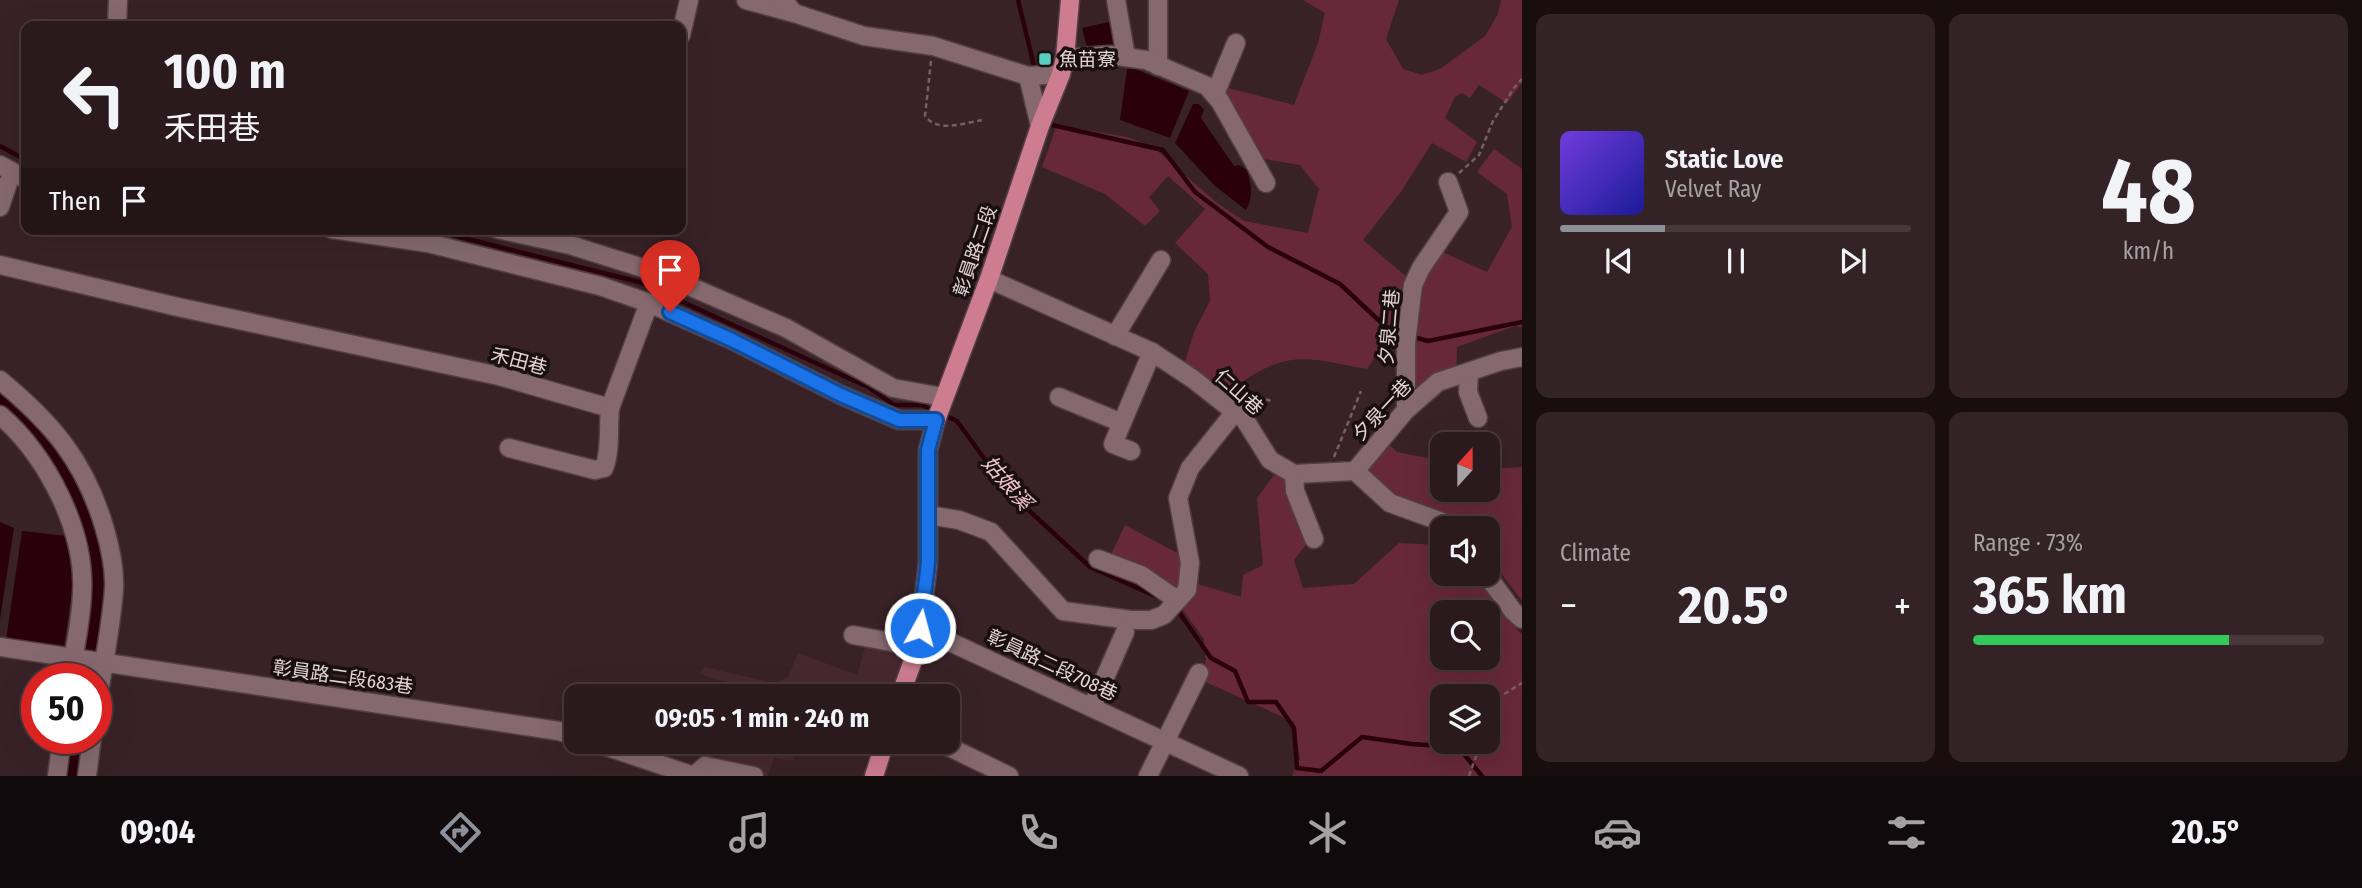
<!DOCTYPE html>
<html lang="en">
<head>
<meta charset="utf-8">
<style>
	:root { --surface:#2b1a1d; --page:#332326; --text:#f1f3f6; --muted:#a6a1a4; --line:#47383b; --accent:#8c9099 }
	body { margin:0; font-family:"Fira Sans Condensed","Noto Sans TC",sans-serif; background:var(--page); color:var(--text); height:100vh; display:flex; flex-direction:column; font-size:26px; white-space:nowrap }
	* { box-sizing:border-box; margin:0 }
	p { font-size:23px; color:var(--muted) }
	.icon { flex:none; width:38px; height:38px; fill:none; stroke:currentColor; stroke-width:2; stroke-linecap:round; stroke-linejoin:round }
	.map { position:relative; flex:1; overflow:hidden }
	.drawer { display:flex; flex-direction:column; gap:14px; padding:14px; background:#180e10; width:840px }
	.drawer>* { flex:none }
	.hud { position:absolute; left:21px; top:21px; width:665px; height:214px; border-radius:14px; box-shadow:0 7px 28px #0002,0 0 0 2px var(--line); background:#2b1a1d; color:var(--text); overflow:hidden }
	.needle { width:46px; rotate:21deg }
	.fabs { position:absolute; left:1430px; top:432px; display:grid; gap:14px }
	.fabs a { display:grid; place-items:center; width:70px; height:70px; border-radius:14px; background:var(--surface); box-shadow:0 7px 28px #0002,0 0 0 2px var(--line); font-size:35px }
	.speed { position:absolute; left:21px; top:663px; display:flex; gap:14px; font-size:35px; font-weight:700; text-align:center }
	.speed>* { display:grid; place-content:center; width:91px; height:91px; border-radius:50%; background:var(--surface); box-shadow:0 7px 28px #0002,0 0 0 2px var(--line); line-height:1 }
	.speed .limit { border:10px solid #d22; background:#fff; color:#111 }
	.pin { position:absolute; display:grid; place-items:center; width:60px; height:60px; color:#fff; margin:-72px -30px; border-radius:50% 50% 50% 0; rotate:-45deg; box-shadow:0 0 7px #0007 }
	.pin .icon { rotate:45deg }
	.me { position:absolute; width:77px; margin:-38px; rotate:7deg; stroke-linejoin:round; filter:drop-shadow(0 0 5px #0008) }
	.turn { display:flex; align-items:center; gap:24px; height:147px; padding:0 28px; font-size:32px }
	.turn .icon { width:91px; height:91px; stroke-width:2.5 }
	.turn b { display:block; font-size:49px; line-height:60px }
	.then { display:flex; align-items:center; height:66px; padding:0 28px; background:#0003; gap:14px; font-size:26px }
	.big { font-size:52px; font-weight:700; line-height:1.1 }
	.drawer .widget { flex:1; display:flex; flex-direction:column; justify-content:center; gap:10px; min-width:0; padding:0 24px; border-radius:14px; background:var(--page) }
	.drawer .dial { align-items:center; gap:0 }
	.dial b { font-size:91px; line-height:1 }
	.song { display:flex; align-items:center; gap:21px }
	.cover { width:84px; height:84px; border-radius:10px; background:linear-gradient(135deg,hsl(260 70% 55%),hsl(240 70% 35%)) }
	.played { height:7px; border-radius:4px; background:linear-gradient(90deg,var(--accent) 30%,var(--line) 30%) }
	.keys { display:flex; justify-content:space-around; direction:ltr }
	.heat { display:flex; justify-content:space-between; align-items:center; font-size:38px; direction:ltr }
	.charge { height:10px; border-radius:5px; background:linear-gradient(90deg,#34c759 73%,var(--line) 0) }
	.drawer .tiles { flex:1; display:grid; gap:14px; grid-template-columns:repeat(2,1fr) }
	.trip { position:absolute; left:564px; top:684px; width:396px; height:70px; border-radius:14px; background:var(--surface); box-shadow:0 7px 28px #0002,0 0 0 2px var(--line); font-weight:700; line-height:70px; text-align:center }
	.menu { display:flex; height:112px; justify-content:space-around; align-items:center; background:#110a0c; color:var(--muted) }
	.menu .icon { width:49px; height:49px }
	.menu .current { color:var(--accent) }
	.menu b { font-size:32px; color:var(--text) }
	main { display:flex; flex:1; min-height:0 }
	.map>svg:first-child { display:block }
	.built { fill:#47282f }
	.green { fill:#67293a; fill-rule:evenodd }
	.water { fill:#29000b }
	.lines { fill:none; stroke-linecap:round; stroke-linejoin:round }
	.stream { stroke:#29000b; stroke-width:4.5 }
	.canal { stroke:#29000b; stroke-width:14 }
	.minor-casing { stroke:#523f43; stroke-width:21 }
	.major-casing { stroke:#523f43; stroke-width:21 }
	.path { stroke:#745f64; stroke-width:2.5; stroke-dasharray:5 3.5; stroke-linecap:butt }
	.minor { stroke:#85696e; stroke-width:18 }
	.major { stroke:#ce7c90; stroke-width:18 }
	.route-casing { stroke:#114b97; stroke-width:18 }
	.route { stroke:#1a73e8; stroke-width:12 }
	.poi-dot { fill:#58cec0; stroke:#190f11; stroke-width:2.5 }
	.labels { text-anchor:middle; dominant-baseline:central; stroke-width:7; stroke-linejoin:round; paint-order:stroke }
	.poi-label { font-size:19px; fill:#e3d3d6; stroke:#190f11; text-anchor:start }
	.street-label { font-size:19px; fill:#e3d3d6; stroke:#190f11 }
	.water-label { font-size:21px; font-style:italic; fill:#f2c5ce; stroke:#190f11 }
</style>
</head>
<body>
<main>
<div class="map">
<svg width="1522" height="776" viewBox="0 0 1522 776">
	<rect width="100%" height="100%" fill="#392227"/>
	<!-- built -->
	<g class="built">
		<polygon points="867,642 914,656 901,696 733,696 735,685 699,674 704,667 775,683 788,677 798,653 857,675"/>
		<polygon points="722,742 799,742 794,761 774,758 768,776 737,776 716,769"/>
	</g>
	<!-- green -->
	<g class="green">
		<path d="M 1303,0 L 1399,0 L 1386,39 L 1403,69 L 1422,75 L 1440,69 L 1485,36 L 1498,14 L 1501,0 L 1522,0 L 1522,83 L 1507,103 L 1479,85 L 1470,98 L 1462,93 L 1455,97 L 1445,118 L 1477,142 L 1466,162 L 1432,143 L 1400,193 L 1363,240 L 1420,288 L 1440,251 L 1487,272 L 1512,227 L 1507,194 L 1477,172 L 1494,149 L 1522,169 L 1522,327 L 1515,326 L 1457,347 L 1456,381 L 1408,393 L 1410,352 L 1383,346 L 1367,369 C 1344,365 1308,355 1286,361 C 1262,366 1242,382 1223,395 L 1183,368 L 1194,332 L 1210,301 L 1208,274 L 1175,243 L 1205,209 L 1168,176 L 1149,197 L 1160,211 L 1145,226 L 1105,194 L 1042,167 L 1057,125 L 1127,137 L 1153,147 L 1217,203 L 1244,221 L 1308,233 L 1319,189 L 1300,165 L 1259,158 L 1222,106 L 1228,88 L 1294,105 L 1318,43 L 1325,13 Z"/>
		<polygon points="1376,432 1397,452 1442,461 1442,490 1488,490 1488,469 1522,467 1522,601 1488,556 1488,528 1454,528 1371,483 1358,458"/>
		<path d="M 1287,472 L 1309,541 L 1294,560 L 1303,588 L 1354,584 L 1399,543 L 1439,545 L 1442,546 L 1442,574 L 1472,574 L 1522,635 L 1522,776 L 1292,776 L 1300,758 L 1294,722 L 1201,680 L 1206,660 L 1204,639 L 1174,598 L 1108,561 L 1125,525 L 1179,554 L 1198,584 L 1241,597 L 1243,575 L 1263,565 L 1257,498 L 1273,476 ZM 1442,612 L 1488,612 L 1488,658 L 1442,658 ZM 1442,696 L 1488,696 L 1488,742 L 1442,742 Z"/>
	</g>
	<!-- water -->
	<g class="water">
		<polygon points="1113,21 1119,48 1088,51 1082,28"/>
		<polygon points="1127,69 1135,69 1189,91 1170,138 1120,120"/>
		<path d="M 1193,104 L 1199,104 L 1204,110 L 1201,118 L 1234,166 L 1239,165 L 1247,170 C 1251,185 1254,196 1246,210 L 1215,186 L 1175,143 Z"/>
		<polygon points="0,522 14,528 0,619"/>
		<polygon points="22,531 67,536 73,584 64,648 6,640"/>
	</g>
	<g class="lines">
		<!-- stream -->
		<g class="stream">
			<polyline points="1018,0 1035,70"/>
			<polyline points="1049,118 1052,125 1163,150 1195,192 1268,247 1340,284 1388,329 1401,333"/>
			<polyline points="0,146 26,160"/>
			<polyline points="428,229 639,282 868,387 894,405 922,405 936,412"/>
			<polyline points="1410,336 1428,341 1522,322"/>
			<polyline points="0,397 1,395"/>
			<polyline points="944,415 957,421 1007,490 1090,567 1160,598"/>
			<polyline points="1176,608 1211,658 1235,671 1248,702 1276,702 1294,728 1297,768 1321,771 1362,737 1412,744 1458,747 1482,776"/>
		</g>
		<!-- canal -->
		<g class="canal">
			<polyline points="0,394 46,441 76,492 95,543 98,589 90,679"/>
			<polyline points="72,776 79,738"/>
		</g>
		<!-- minor casing -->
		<g class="minor-casing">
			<g id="minor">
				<polyline points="746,0 794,13"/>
				<polyline points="783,0 794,13 864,36 933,46 1028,76 1061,74"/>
				<polyline points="1116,0 1126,57"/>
				<polyline points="1158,0 1158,66"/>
				<polyline points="117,26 118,0"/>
				<polyline points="681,35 689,0"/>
				<polyline points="1065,58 1110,55 1146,60 1207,86 1220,101 1266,183"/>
				<polyline points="1028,76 1040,126"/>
				<polyline points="1215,94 1236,43"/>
				<polyline points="0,165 26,179"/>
				<polyline points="0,207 8,183"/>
				<polyline points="332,229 428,243 600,286 649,303 732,340 841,395 899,420 936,420"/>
				<polyline points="497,229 570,245 659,273 786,328 893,388 943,397"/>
				<polyline points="0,265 178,307 499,376 610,408 649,303"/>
				<polyline points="989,279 1152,352 1193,379 1245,420 1270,460 1294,474 1355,471 1390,503 1445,523 1449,528"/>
				<polyline points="1115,336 1161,260"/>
				<polyline points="1469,372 1468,392 1478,418"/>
				<path d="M 0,380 C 52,423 84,460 104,526 C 110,546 115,568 114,589 C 111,630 102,671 96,712"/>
				<polyline points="1059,397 1122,423"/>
				<polyline points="1406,410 1406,343 1413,285 1421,268 1459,212 1448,182"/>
				<path d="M 0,415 C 47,456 86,531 82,594 C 81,622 74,651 70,679"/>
				<path d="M 509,448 L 595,470 L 604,468 C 611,451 608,428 610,408"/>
				<polyline points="1131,451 1113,444 1152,352"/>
				<polyline points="1355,471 1406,410 1438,382 1501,361 1522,357"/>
				<polyline points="1294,474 1295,491 1314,539"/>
				<polyline points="928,515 959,520 991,532 1063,611 1131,620 1151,620 1164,615 1187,590 1190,563 1178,498 1190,468 1234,413"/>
				<polyline points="1098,559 1141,575 1177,600"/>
				<polyline points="1486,574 1513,611 1522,619"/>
				<polyline points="920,628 1239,776"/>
				<polyline points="853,635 918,647"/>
				<polyline points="0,647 559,731 576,736"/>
				<polyline points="1092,707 1125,632"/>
				<polyline points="593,742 694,776 705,766 754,776"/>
				<polyline points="939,742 1009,776"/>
				<polyline points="57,776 62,738"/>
				<polyline points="87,776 92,738"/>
				<polyline points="1148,776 1199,673"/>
			</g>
		</g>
		<!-- major casing -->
		<g class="major-casing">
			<g id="major">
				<polyline points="900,696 918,647 928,563 928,450 936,420 989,279 1040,126 1061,74 1065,58 1070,0"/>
				<polyline points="874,776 885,742"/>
			</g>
		</g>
		<!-- path -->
		<g class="path">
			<path d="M 931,61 L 925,116 C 938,133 965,123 982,120"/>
			<polyline points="1459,173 1479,155 1493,121 1514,88 1522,79"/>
			<polyline points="1234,391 1237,389 1271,401"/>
			<polyline points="1334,457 1361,391"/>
			<polyline points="1488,722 1496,699 1522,683"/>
			<polyline points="1469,776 1481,742"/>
		</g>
		<!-- minor -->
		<use href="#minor" class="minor"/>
		<!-- major -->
		<use href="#major" class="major"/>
	</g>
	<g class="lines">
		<!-- route casing -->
		<g class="route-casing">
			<polyline id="route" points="670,312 732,340 841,395 899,420 936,420 928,450 928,563 920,628"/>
		</g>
		<!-- route -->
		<use href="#route" class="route"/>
	</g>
	<!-- markers -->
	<rect class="poi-dot" x="1038" y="52" width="14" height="14" rx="3.5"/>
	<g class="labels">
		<!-- poi labels -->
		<g class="poi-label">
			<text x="1059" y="59">魚苗寮</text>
		</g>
		<!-- street labels -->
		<g class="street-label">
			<text transform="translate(975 251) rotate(-71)">彰員路二段</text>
			<text transform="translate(1389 327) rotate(-85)">夕泉二巷</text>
			<text transform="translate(519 361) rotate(15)">禾田巷</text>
			<text transform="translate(1239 392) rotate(42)">仁山巷</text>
			<text transform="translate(1382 410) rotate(-47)">夕泉一巷</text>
			<text transform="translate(1052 665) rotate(25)">彰員路二段708巷</text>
			<text transform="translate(343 677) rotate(8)">彰員路二段683巷</text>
		</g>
		<!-- water labels -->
		<g class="water-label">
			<text transform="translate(1007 483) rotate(49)">姑娘溪</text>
		</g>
	</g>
</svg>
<div class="fabs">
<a><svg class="needle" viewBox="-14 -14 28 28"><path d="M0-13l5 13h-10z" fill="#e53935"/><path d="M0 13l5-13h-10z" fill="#a6a1a4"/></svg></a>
<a><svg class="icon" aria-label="sound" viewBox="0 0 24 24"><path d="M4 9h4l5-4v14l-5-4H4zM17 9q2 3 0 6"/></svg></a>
<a><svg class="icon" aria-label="search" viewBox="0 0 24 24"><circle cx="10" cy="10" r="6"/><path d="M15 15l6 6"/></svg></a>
<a><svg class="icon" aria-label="layers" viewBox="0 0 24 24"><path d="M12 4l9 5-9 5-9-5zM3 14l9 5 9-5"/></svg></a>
</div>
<div class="speed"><div class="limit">50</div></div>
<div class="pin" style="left:670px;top:312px;background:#d93025"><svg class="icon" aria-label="arrive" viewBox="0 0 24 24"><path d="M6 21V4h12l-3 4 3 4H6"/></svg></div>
<svg class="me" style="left:920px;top:628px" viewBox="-20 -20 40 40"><circle r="17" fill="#1a73e8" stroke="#fff" stroke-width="3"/><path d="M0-11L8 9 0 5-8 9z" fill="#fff"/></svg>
<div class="trip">09:05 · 1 min · 240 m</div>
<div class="hud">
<div class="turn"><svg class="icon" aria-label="left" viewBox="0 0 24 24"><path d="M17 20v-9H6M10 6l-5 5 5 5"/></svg><div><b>100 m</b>禾田巷</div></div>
<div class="then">Then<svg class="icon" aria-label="arrive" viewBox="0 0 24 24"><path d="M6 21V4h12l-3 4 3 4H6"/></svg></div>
</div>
</div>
<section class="drawer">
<div class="tiles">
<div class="widget">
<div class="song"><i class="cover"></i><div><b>Static Love</b><p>Velvet Ray</p></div></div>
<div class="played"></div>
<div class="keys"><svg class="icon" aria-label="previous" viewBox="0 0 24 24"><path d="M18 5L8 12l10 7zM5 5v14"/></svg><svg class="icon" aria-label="pause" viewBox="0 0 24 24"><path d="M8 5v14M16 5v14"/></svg><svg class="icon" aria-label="next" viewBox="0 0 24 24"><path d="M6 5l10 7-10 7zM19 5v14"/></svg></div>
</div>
<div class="widget dial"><b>48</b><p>km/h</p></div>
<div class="widget"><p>Climate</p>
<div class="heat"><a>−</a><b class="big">20.5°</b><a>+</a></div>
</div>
<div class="widget"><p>Range · 73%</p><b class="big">365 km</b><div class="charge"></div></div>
</div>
</section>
</main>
<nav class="menu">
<b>09:04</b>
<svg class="icon current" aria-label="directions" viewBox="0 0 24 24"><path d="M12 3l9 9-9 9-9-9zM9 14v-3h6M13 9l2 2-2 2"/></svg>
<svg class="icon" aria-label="music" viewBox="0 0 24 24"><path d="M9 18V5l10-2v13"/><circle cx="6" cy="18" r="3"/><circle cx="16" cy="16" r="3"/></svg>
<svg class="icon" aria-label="phone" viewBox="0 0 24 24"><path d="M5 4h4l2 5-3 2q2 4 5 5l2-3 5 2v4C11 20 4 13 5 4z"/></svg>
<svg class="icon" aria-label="climate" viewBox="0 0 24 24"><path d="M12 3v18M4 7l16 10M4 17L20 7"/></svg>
<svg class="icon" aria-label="car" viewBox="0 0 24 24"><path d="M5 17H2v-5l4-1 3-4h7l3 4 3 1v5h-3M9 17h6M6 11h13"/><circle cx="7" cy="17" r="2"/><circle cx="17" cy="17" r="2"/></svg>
<svg class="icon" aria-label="filters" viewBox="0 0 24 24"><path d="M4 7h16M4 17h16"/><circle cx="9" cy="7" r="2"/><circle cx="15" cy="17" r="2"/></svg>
<b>20.5°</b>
</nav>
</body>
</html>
